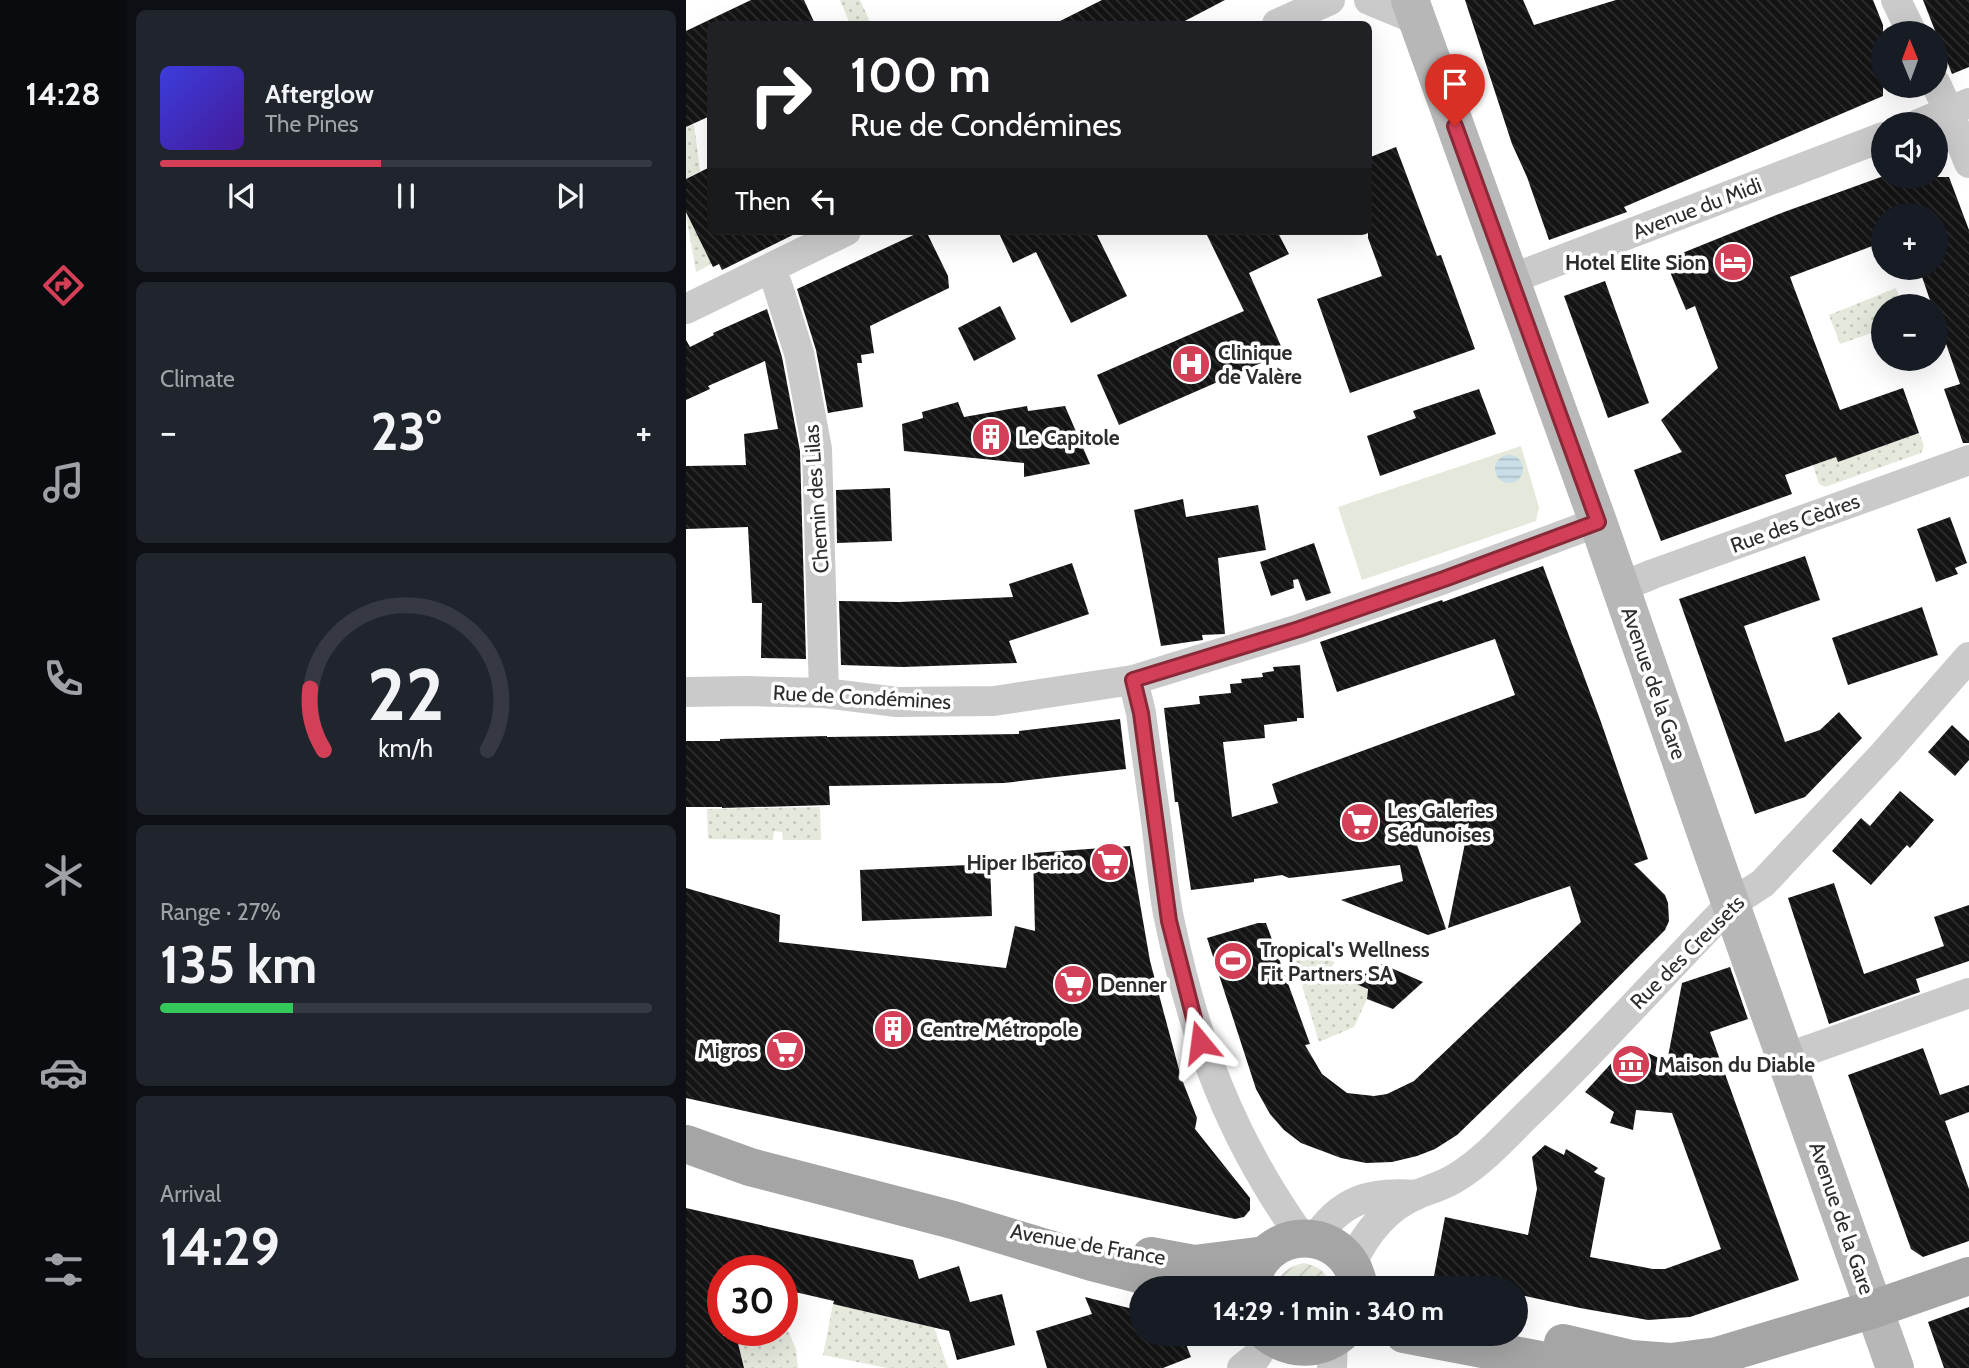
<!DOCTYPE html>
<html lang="en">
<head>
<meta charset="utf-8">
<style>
	:root { --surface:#171b24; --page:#20242c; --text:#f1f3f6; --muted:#9ea1a6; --line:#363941; --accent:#d33f56 }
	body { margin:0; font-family:Cabin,sans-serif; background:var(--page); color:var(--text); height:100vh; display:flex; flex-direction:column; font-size:26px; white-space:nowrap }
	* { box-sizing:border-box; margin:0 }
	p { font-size:23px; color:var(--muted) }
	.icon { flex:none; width:38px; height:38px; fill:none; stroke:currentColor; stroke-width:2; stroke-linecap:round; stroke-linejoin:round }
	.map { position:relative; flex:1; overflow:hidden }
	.side { display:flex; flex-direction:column; gap:10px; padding:10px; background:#0d0f14; width:560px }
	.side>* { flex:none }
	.hud { position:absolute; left:21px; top:21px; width:665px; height:214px; border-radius:10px; box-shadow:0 7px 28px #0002; background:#202124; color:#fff; overflow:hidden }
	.needle { width:46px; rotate:359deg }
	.controls { position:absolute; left:1185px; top:21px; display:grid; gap:14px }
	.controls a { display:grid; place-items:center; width:77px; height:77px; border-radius:50%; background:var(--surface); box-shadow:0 7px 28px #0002; font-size:35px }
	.speed { position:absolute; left:21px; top:1255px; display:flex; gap:14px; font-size:35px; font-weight:700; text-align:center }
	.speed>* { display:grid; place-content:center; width:91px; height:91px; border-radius:50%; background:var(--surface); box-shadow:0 7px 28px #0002; line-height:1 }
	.speed .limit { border:10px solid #d22; background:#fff; color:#111 }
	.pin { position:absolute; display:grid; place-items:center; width:60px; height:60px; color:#fff; margin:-72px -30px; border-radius:50% 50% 50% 0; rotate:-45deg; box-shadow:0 0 7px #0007 }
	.pin .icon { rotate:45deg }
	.me { position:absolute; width:77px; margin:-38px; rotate:344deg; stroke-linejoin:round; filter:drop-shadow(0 0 5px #0008) }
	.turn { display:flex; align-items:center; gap:24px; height:147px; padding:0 28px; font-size:32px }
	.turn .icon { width:91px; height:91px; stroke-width:2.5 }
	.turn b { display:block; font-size:49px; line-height:60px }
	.then { display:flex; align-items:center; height:66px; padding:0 28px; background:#0003; gap:14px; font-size:26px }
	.big { font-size:52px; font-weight:800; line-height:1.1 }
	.side .widget { flex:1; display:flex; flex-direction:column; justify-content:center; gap:10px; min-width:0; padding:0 24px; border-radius:10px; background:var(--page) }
	.side .dial { align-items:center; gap:0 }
	.dial svg { height:182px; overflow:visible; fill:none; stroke:var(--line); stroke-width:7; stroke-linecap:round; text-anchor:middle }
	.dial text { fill:var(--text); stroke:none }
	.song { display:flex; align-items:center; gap:21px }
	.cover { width:84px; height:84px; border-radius:10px; background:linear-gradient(135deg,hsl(240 70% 55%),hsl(260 70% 35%)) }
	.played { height:7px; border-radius:4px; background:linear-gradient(90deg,var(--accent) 45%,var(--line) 45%) }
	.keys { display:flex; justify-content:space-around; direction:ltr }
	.heat { display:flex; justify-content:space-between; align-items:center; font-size:38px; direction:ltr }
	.charge { height:10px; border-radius:5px; background:linear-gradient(90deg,#34c759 27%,var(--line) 0) }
	.trip { position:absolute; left:443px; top:1276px; width:399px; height:70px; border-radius:35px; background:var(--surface); box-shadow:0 7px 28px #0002; font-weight:800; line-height:70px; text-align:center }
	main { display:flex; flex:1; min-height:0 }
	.dock { display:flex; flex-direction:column; width:126px; justify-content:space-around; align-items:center; background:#090b0e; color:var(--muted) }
	.dock .icon { width:49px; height:49px }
	.dock .current { color:var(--accent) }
	.dock b { font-size:32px; color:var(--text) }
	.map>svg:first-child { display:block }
	.grass { fill:url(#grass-dots) }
	.park { fill:#e4e9dc }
	.garden { fill:url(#garden-furrows) }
	.water { fill:url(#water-rules) }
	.building { fill:url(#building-back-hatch) }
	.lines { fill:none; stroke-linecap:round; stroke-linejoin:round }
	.street { stroke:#cacaca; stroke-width:30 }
	.secondary { stroke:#b7b7b7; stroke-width:38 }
	.primary { stroke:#a5a5a5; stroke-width:38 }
	.route-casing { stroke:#892938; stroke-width:18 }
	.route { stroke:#d33f56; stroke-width:12 }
	.labels { text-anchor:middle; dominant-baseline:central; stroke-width:7; stroke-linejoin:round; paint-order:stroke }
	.street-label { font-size:21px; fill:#2d2d2d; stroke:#fff }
	.poi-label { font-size:21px; font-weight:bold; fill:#2d2d2d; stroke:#fff; text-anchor:start }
</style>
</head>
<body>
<main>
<nav class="dock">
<b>14:28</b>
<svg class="icon current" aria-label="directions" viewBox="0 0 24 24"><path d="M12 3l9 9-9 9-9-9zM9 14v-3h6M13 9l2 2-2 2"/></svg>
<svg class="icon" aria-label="music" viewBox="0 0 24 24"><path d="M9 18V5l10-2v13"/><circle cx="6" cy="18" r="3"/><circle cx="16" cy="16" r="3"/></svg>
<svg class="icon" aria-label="phone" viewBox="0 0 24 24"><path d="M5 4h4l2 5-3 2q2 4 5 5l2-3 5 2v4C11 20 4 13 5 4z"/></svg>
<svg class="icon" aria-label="climate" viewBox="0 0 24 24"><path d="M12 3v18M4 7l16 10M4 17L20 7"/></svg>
<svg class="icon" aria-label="car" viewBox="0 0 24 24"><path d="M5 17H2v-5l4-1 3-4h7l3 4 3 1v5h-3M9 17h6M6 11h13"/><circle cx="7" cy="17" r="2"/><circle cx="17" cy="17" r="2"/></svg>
<svg class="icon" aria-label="filters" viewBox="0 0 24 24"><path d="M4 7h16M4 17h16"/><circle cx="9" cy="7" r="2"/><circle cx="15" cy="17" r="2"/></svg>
</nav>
<section class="side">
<div class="widget">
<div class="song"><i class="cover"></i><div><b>Afterglow</b><p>The Pines</p></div></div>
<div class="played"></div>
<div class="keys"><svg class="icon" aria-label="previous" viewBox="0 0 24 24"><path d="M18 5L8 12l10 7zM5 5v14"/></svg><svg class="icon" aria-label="pause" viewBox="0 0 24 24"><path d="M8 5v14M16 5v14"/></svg><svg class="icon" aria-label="next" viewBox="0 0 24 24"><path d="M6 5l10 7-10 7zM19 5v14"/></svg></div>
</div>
<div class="widget"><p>Climate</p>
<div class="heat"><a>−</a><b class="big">23°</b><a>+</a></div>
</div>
<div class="widget dial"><svg viewBox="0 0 100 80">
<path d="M14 69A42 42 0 1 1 86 69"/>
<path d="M14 69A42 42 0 0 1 8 42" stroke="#d33f56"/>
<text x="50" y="56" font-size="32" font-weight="700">22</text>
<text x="50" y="72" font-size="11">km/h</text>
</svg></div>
<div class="widget"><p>Range · 27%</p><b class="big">135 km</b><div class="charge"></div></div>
<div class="widget"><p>Arrival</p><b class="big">14:29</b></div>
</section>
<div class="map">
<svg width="1283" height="1368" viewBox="0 0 1283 1368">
	<defs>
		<pattern id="grass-dots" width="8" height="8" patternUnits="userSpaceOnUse" patternTransform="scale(1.75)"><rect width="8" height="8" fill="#e4e9dc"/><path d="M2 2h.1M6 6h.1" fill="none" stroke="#c4c8bd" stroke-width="1.8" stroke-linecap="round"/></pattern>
		<pattern id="garden-furrows" width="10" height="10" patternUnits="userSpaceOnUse" patternTransform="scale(1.75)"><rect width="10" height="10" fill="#e4e9dc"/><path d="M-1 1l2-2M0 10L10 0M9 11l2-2" fill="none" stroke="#c4c8bd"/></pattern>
		<pattern id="water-rules" width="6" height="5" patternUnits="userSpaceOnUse" patternTransform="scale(1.75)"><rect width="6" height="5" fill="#c9dee7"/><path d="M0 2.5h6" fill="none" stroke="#adbfc6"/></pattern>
		<pattern id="building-back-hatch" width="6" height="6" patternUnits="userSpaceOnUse" patternTransform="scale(1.75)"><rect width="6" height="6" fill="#141414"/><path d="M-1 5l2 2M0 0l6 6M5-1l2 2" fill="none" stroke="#2e2e2e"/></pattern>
	</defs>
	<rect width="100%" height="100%" fill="#fff"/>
	<!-- grass -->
	<g class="grass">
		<polygon points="154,0 174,0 185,24 164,24"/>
		<polygon points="8,124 14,171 0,179 0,127"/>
		<polygon points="0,212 26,264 10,272 0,215"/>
		<polygon points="1210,288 1216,304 1215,306 1197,306 1197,316 1194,317 1197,329 1154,344 1143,315"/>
		<polygon points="1233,433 1238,446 1235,453 1139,487 1133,484 1127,465 1150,457 1152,462"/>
		<polygon points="134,807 135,840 97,840 96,832 88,831 87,840 22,839 21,809"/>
		<polygon points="604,945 649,962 642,972 681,988 681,999 668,1027 633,1042"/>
		<polygon points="147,1304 248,1327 262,1368 201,1368 137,1355"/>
		<polygon points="96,1317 110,1349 112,1368 58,1368 49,1332 96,1330"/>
	</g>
	<!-- park -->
	<polygon class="park" points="835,446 853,507 850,521 676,580 652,507"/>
	<!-- garden -->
	<path class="garden" d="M 618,1263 C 633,1266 642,1273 645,1288 L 590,1288 C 593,1273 603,1266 618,1263 Z"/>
	<!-- water -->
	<circle class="water" cx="823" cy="469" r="14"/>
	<!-- building -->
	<g class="building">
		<polygon points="65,0 118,0 129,24 24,24 24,116 0,127 0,31"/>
		<polygon points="416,0 539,0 493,24 368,24"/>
		<polygon points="779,0 837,0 848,25 930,0 1187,0 1197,25 1197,96 938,207 941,212 863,240 841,177 826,144"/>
		<polygon points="1237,0 1283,0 1283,67 1266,74"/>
		<polygon points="710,147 751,256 755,255 789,349 664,393 631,299 696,276 682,238 682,158"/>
		<polygon points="24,167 24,231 115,231 36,270 33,264 27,267 0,212 0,179"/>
		<polygon points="1195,177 1263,177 1283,230 1283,443 1277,443 1258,389 1274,384 1250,315 1250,306 1246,306 1233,268 1250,268 1250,215 1197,215 1197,242 1104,277 1154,410 1217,388 1233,433 1152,462 1150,457 1099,475 1106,494 975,541 948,470 996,452 975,420 1032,368 1009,306 1000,310 979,260 1098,212"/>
		<polygon points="236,231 240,231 262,276 263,288 184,326 188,353 175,355 176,363 171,363 177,407 142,413 130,350 111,289"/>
		<polygon points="312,231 409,231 441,296 385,323 350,252 327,263"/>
		<polygon points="519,231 591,231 603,254 563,273 598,353 433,425 411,375 558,311"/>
		<polygon points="919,281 963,403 922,418 878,296"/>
		<polygon points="314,306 330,339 288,361 272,328"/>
		<polygon points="81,309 96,357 114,451 120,659 75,658 76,603 66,603 62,527 0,529 0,466 60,465 58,434 92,429 79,361 22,386 24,389 0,400 0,340 4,347 28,335 27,333"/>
		<polygon points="793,389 810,434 694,476 681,436 730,418 727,411"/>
		<polygon points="272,402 278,417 341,406 342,411 379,406 404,464 338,477 338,463 218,451 216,424 237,418 236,412"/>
		<polygon points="204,488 206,541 151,543 150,490"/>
		<polygon points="497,499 500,517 572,505 580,550 532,558 539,634 516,635 517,640 475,646 448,510"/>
		<polygon points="1264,517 1281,563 1269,568 1272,574 1250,582 1231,529"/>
		<polygon points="628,543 645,593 620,601 612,579 607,580 608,588 585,596 574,562"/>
		<polygon points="1119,556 1134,600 1058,626 1099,742 1134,730 1153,712 1176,738 1119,797 1069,814 993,599"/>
		<polygon points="386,563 403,614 323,641 331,663 217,667 155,665 153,601 213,602 327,597 323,584"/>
		<polygon points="857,566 915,722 962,859 948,864 979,895 982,903 983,921 979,930 879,1031 771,1135 749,1149 731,1156 706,1162 680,1163 655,1158 615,1143 598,1130 584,1114 570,1089 521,938 572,923 580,923 624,1044 619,1045 636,1074 661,1093 688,1096 701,1094 728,1081 895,922 884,886 762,928 783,823 730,842 760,929 742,935 655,900 717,881 714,865 603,878 596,875 568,879 568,882 505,890 492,802 489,802 478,708 514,704 513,696 545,693 544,684 556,683 555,679 577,677 576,673 588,671 587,667 614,665 618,718 611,718 611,721 578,725 579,738 537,742 546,817 592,803 586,784 829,695 809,639 651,692 634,642 756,600 757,602"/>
		<polygon points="1236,607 1252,655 1162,685 1146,638"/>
		<polygon points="434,719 440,769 318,783 143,786 144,805 36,808 36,807 0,807 0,741 34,741 34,739 141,736 141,737 333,734 333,731"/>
		<polygon points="1266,725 1283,741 1283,760 1269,776 1242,752"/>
		<polygon points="1214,791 1248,820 1224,848 1221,845 1185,885 1146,851 1175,818 1184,826"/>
		<polygon points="444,846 464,961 495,1077 511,1118 509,1129 564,1198 564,1210 558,1217 549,1219 0,1098 0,888 94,915 93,942 320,968 329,926 349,931 347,853"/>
		<polygon points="304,864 306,916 176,921 174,870"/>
		<polygon points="1148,883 1178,974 1258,946 1248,917 1283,905 1283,961 1230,979 1234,992 1143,1024 1102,898"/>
		<polygon points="696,964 737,982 707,1009 681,999 682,989 663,981 691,968"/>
		<polygon points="1044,967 1062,1019 1024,1032 1113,1280 1004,1317 962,1320 894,1308 830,1294 830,1288 804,1288 748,1276 759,1217 842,1235 851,1189 846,1157 859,1145 878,1155 880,1149 912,1168 908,1172 919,1178 904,1257 967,1269 979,1269 1035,1249 986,1113 950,1110 947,1130 924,1123 928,1112 899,1092 943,1044 981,1062 996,983"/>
		<polygon points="1237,1048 1254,1095 1283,1085 1283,1112 1259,1121 1283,1189 1283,1241 1237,1257 1225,1249 1162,1075"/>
		<polygon points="0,1208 227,1260 233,1279 273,1266 284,1302 316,1294 329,1345 271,1360 263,1331 147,1304 148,1301 96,1289 96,1270 37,1270 37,1336 49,1331 58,1368 0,1368"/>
		<polygon points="399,1297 455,1311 455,1334 496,1334 505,1357 477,1368 361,1368 350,1331 406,1314"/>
		<polygon points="1283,1307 1283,1368 1258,1368 1242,1322"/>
	</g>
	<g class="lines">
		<!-- street -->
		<g class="street">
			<polyline points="683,0 731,20"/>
			<polyline points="1210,0 1226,33"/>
			<polyline points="591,24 644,0"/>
			<polyline points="1250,84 1263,112 1283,163"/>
			<polyline points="1232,124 1283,103"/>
			<polyline points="83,269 91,284 113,353 131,449 138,693"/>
			<polyline points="825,279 1197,137"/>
			<polyline points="0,309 160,231"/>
			<polyline points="935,587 967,574 1283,460"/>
			<path d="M 447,680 L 455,713 C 460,752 466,790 471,829 C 475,860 477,892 484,923 C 509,1042 545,1139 616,1238"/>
			<polyline points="0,692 59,691 138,693 211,702 308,701 447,680 613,629 758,579 912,522"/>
			<polyline points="1100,1058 1283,993"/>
			<path d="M 629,1239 C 655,1200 684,1191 730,1195"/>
			<path d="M 665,1265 C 679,1234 700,1207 732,1194 C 745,1189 759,1185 771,1177 C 799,1160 822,1133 846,1110 C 915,1044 978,972 1045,904 L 1077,883 L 1198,754 L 1283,657"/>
			<polyline points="556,1368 570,1357 584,1335"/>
			<polyline points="646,1368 647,1339"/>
		</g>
		<!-- secondary -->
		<polyline class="secondary" points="724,0 912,522 1032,868 1209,1368"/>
		<!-- primary -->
		<g class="primary">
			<polyline points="0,1144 64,1167 267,1220 406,1262 507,1288"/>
			<polyline points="465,1256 508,1264 579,1255"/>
			<path d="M 564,1288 C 574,1222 663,1222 673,1288"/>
			<path d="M 582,1334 C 605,1351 632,1351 654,1334"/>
			<polyline points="718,1334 854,1360 905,1368"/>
			<polyline points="877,1343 945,1359 985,1362"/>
			<polyline points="964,1368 985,1362 1031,1356 1188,1309 1283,1276"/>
		</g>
	</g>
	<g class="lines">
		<!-- route casing -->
		<g class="route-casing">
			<polyline id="route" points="514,1042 483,921 455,713 447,680 613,629 758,579 912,522 769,126"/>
		</g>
		<!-- route -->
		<use href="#route" class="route"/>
	</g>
	<!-- icons -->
	<defs>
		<g id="hotel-disc" transform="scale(2.0125)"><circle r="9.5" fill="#d33f56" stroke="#fff"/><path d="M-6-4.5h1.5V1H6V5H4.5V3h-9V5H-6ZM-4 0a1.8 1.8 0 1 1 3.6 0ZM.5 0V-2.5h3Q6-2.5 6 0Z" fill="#fff"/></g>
		<g id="hospital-disc" transform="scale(2.0125)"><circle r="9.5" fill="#d33f56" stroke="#fff"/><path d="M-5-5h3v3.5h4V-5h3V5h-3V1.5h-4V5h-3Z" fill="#fff"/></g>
		<g id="building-disc" transform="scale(2.0125)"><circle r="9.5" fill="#d33f56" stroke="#fff"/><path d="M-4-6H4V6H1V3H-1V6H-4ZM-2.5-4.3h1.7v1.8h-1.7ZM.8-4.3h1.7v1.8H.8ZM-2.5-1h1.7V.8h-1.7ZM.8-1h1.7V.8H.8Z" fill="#fff"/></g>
		<g id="supermarket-disc" transform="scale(2.0125)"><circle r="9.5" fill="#d33f56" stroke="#fff"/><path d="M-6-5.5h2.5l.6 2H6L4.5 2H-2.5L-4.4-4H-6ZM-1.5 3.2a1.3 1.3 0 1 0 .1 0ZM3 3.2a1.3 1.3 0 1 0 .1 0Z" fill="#fff"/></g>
		<g id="stadium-disc" transform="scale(2.0125)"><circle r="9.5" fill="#d33f56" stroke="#fff"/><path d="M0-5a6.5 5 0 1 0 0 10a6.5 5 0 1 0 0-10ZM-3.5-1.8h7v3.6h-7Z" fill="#fff"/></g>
		<g id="museum-disc" transform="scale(2.0125)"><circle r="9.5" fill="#d33f56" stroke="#fff"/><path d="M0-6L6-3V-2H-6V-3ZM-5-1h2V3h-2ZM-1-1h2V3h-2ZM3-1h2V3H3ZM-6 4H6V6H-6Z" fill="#fff"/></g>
	</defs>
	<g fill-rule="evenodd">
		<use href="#hotel-disc" x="1047" y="262"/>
		<use href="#hospital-disc" x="505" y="364"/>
		<use href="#building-disc" x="305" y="437"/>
		<use href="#supermarket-disc" x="674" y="822"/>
		<use href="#supermarket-disc" x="424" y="862"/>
		<use href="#stadium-disc" x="547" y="961"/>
		<use href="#supermarket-disc" x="387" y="984"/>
		<use href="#building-disc" x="207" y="1029"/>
		<use href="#supermarket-disc" x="99" y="1050"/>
		<use href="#museum-disc" x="945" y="1064"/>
	</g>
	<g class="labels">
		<!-- street labels -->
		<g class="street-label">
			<text transform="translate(1011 208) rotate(-21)">Avenue du Midi</text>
			<text transform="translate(130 499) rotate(-94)">Chemin des Lilas</text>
			<text transform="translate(1109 523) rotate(-20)">Rue des Cèdres</text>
			<text transform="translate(968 683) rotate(71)">Avenue de la Gare</text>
			<text transform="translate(176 697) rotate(3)">Rue de Condémines</text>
			<text transform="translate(1001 952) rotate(-45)">Rue des Creusets</text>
			<text transform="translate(1156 1218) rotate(71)">Avenue de la Gare</text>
			<text transform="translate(402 1244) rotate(10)">Avenue de France</text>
		</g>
		<!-- poi labels -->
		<g class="poi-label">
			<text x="1020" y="262" text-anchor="end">Hotel Elite Sion</text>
			<text x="532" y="352">Clinique<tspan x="532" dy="24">de Valère</tspan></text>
			<text x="332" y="437">Le Capitole</text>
			<text x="701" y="810">Les Galeries<tspan x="701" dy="24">Sédunoises</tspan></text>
			<text x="397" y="862" text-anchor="end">Hiper Iberico</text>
			<text x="574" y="949">Tropical's Wellness<tspan x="574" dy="24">Fit Partners SA</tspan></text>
			<text x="414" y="984">Denner</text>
			<text x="234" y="1029">Centre Métropole</text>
			<text x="72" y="1050" text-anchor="end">Migros</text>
			<text x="972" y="1064">Maison du Diable</text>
		</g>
	</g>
</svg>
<div class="controls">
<a><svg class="needle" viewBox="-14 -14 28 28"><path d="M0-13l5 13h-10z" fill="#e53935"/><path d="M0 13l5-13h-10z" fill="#9ea1a6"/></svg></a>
<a><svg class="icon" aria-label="sound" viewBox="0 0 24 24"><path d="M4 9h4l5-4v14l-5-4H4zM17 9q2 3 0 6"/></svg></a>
<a>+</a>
<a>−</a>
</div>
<div class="speed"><div class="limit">30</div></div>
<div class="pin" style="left:769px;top:126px;background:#d93025"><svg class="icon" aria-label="arrive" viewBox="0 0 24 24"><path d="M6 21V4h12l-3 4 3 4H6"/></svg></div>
<svg class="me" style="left:514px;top:1042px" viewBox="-20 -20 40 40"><path d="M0-17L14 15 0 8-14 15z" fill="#d33f56" stroke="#fff" stroke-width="4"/></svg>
<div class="trip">14:29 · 1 min · 340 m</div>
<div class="hud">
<div class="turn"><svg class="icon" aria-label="right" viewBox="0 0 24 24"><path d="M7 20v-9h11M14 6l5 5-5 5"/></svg><div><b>100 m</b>Rue de Condémines</div></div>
<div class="then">Then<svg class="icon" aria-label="left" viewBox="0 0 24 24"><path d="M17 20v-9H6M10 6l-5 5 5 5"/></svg></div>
</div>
</div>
</main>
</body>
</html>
